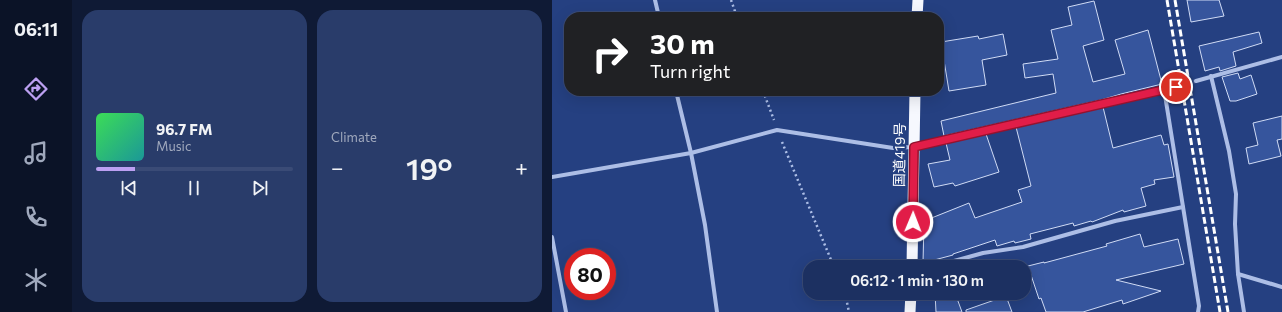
<!DOCTYPE html>
<html lang="en">
<head>
<meta charset="utf-8">
<style>
	:root { --surface:#1c3061; --page:#293c6a; --text:#f1f3f6; --muted:#a0a9bd; --line:#3a4b76; --accent:#bca0f2 }
	body { margin:0; font-family:Commissioner,"Noto Sans JP",sans-serif; background:var(--page); color:var(--text); height:100vh; display:flex; flex-direction:column; font-size:15px; white-space:nowrap }
	* { box-sizing:border-box; margin:0 }
	p { font-size:13px; color:var(--muted) }
	.icon { flex:none; width:22px; height:22px; fill:none; stroke:currentColor; stroke-width:2; stroke-linecap:round; stroke-linejoin:round }
	.map { position:relative; flex:1; overflow:hidden }
	.sheet { display:flex; flex-direction:column; gap:10px; padding:10px; background:#0f1a35; width:480px }
	.sheet>* { flex:none }
	.guide { position:absolute; left:12px; top:12px; width:380px; height:84px; border-radius:16px; box-shadow:0 4px 16px #0002,0 0 0 1px var(--line); background:#202124; color:#fff; overflow:hidden }
	.speed { position:absolute; left:12px; top:248px; display:flex; gap:8px; font-size:20px; font-weight:700; text-align:center }
	.speed>* { display:grid; place-content:center; width:52px; height:52px; border-radius:50%; background:var(--surface); box-shadow:0 4px 16px #0002,0 0 0 1px var(--line); line-height:1 }
	.speed .limit { border:6px solid #d22; background:#fff; color:#111 }
	.pin { position:absolute; display:grid; place-items:center; width:34px; height:34px; color:#fff; margin:-17px; border:2px solid #fff; border-radius:50%; box-shadow:0 1px 4px #0007 }
	.me { position:absolute; width:44px; margin:-22px; rotate:1deg; stroke-linejoin:round; filter:drop-shadow(0 0 3px #0008) }
	.turn { display:flex; align-items:center; gap:14px; height:84px; padding:0 20px; font-size:18px }
	.turn .icon { width:52px; height:52px; stroke-width:2.5 }
	.turn b { display:block; font-size:28px; line-height:34px }
	.big { font-size:30px; font-weight:600; line-height:1.1 }
	.sheet .card { flex:1; display:flex; flex-direction:column; justify-content:center; gap:6px; min-width:0; padding:0 14px; border-radius:16px; background:var(--page) }
	.song { display:flex; align-items:center; gap:12px }
	.cover { width:48px; height:48px; border-radius:6px; background:linear-gradient(135deg,hsl(130 70% 55%),hsl(180 70% 35%)) }
	.played { height:4px; border-radius:2px; background:linear-gradient(90deg,var(--accent) 20%,var(--line) 20%) }
	.keys { display:flex; justify-content:space-around; direction:ltr }
	.heat { display:flex; justify-content:space-between; align-items:center; font-size:22px; direction:ltr }
	.sheet .tiles { flex:1; display:grid; gap:10px; grid-template-columns:repeat(2,1fr) }
	.trip { position:absolute; left:251px; top:260px; width:228px; height:40px; border-radius:16px; background:var(--surface); box-shadow:0 4px 16px #0002,0 0 0 1px var(--line); font-weight:600; line-height:40px; text-align:center }
	main { display:flex; flex:1; min-height:0 }
	.tabs { display:flex; flex-direction:column; width:72px; justify-content:space-around; align-items:center; background:#0b1327; color:var(--muted) }
	.tabs .icon { width:28px; height:28px }
	.tabs .on { color:var(--accent) }
	.tabs b { font-size:18px; color:var(--text) }
	.map>svg:first-child { display:block }
	.building { fill:#36559d; stroke:#d0dbf5 }
	.lines { fill:none; stroke-linecap:round; stroke-linejoin:round }
	.minor-tunnel { stroke:#465d94; stroke-width:4; stroke-dasharray:4 2; stroke-linecap:butt }
	.path { stroke:#adbee6; stroke-width:2.5; stroke-dasharray:2 3; stroke-linecap:butt }
	.minor { stroke:#adbee6; stroke-width:4 }
	.trunk { stroke:#f6f8fe; stroke-width:11 }
	.rail { stroke:#fff; stroke-width:3; stroke-dasharray:7 3; stroke-linecap:butt }
	.route-casing { stroke:#92132f; stroke-width:10 }
	.route { stroke:#e11d48; stroke-width:7 }
	.labels { text-anchor:middle; dominant-baseline:central; stroke-width:4; stroke-linejoin:round; paint-order:stroke }
	.street-label { font-size:14px; fill:#fff; stroke:#254081 }
</style>
</head>
<body>
<main>
<nav class="tabs">
<b>06:11</b>
<svg class="icon on" aria-label="directions" viewBox="0 0 24 24"><path d="M12 3l9 9-9 9-9-9zM9 14v-3h6M13 9l2 2-2 2"/></svg>
<svg class="icon" aria-label="music" viewBox="0 0 24 24"><path d="M9 18V5l10-2v13"/><circle cx="6" cy="18" r="3"/><circle cx="16" cy="16" r="3"/></svg>
<svg class="icon" aria-label="phone" viewBox="0 0 24 24"><path d="M5 4h4l2 5-3 2q2 4 5 5l2-3 5 2v4C11 20 4 13 5 4z"/></svg>
<svg class="icon" aria-label="climate" viewBox="0 0 24 24"><path d="M12 3v18M4 7l16 10M4 17L20 7"/></svg>
</nav>
<section class="sheet">
<div class="tiles">
<div class="card">
<div class="song"><i class="cover"></i><div><b>96.7 FM</b><p>Music</p></div></div>
<div class="played"></div>
<div class="keys"><svg class="icon" aria-label="previous" viewBox="0 0 24 24"><path d="M18 5L8 12l10 7zM5 5v14"/></svg><svg class="icon" aria-label="pause" viewBox="0 0 24 24"><path d="M8 5v14M16 5v14"/></svg><svg class="icon" aria-label="next" viewBox="0 0 24 24"><path d="M6 5l10 7-10 7zM19 5v14"/></svg></div>
</div>
<div class="card"><p>Climate</p>
<div class="heat"><a>−</a><b class="big">19°</b><a>+</a></div>
</div>
</div>
</section>
<div class="map">
<svg width="730" height="312" viewBox="0 0 730 312">
	<rect width="100%" height="100%" fill="#254081"/>
	<!-- building -->
	<g class="building">
		<polygon points="635,0 667,0 672,16 639,22"/>
		<polygon points="542,1 552,40 531,46 541,82 573,74 563,40 596,30 610,84 569,94 549,100 392,136 389,121 504,93 501,74 473,78 471,64 506,59 499,30 520,25 516,7"/>
		<polygon points="707,32 710,43 681,52 684,66 668,71 667,67 653,71 647,46"/>
		<polygon points="451,34 455,55 430,60 434,85 397,91 389,42 426,36 427,39"/>
		<polygon points="686,73 688,79 699,75 705,94 684,101 678,101 670,77"/>
		<polygon points="551,107 561,148 609,135 612,145 616,144 622,177 602,180 603,184 589,188 594,206 572,212 571,210 540,222 539,221 522,226 521,223 478,234 479,239 463,243 462,241 445,246 443,240 401,254 401,255 371,263 372,221 417,203 423,218 470,202 466,190 479,186 464,127"/>
		<polygon points="730,116 730,139 725,140 729,156 697,164 694,148 706,145 701,123"/>
		<polygon points="434,134 447,172 403,186 401,183 382,187 376,164 398,160 394,143"/>
		<polygon points="588,234 592,247 626,239 632,264 564,280 609,291 571,304 570,300 531,312 494,312 489,298 487,299 476,266 492,262 492,263 555,246 554,244"/>
		<polygon points="383,293 403,293 410,312 384,312"/>
		<polygon points="454,296 460,312 414,312 414,310"/>
	</g>
	<g class="lines">
		<!-- minor-tunnel -->
		<polyline class="minor-tunnel" points="624,87 644,81"/>
		<!-- path -->
		<g class="path">
			<polyline points="179,0 185,17"/>
			<polyline points="211,91 222,120"/>
			<polyline points="230,142 282,267"/>
			<polyline points="293,293 297,312"/>
		</g>
		<!-- minor -->
		<g class="minor">
			<polyline points="103,0 107,17"/>
			<polyline points="659,76 677,151 684,194 683,224 686,274 692,312"/>
			<polyline points="644,81 730,57"/>
			<polyline points="612,89 647,306 646,312"/>
			<polyline points="124,91 139,153 153,225 165,312"/>
			<polyline points="0,177 139,153 225,130 341,148 361,147 624,87"/>
			<polyline points="0,237 14,312"/>
			<polyline points="380,267 431,253 471,247 563,221 631,207"/>
			<polyline points="686,274 730,287"/>
		</g>
		<!-- trunk -->
		<g class="trunk">
			<polyline points="365,17 366,0"/>
			<polyline points="360,267 363,91"/>
			<polyline points="358,312 359,293"/>
		</g>
		<!-- rail -->
		<g class="rail">
			<polyline points="615,0 668,312"/>
			<polyline points="623,0 676,312"/>
		</g>
	</g>
	<g class="lines">
		<!-- route casing -->
		<g class="route-casing">
			<polyline id="route" points="361,222 362,147 624,87"/>
		</g>
		<!-- route -->
		<use href="#route" class="route"/>
	</g>
	<g class="labels">
		<!-- street labels -->
		<g class="street-label">
			<text transform="translate(347 155) rotate(-89)">国道419号</text>
		</g>
	</g>
</svg>
<div class="speed"><div class="limit">80</div></div>
<div class="pin" style="left:624px;top:87px;background:#d93025"><svg class="icon" aria-label="arrive" viewBox="0 0 24 24"><path d="M6 21V4h12l-3 4 3 4H6"/></svg></div>
<svg class="me" style="left:361px;top:222px" viewBox="-20 -20 40 40"><circle r="17" fill="#e11d48" stroke="#fff" stroke-width="3"/><path d="M0-11L8 9 0 5-8 9z" fill="#fff"/></svg>
<div class="trip">06:12 · 1 min · 130 m</div>
<div class="guide">
<div class="turn"><svg class="icon" aria-label="right" viewBox="0 0 24 24"><path d="M7 20v-9h11M14 6l5 5-5 5"/></svg><div><b>30 m</b>Turn right</div></div>
</div>
</div>
</main>
</body>
</html>
